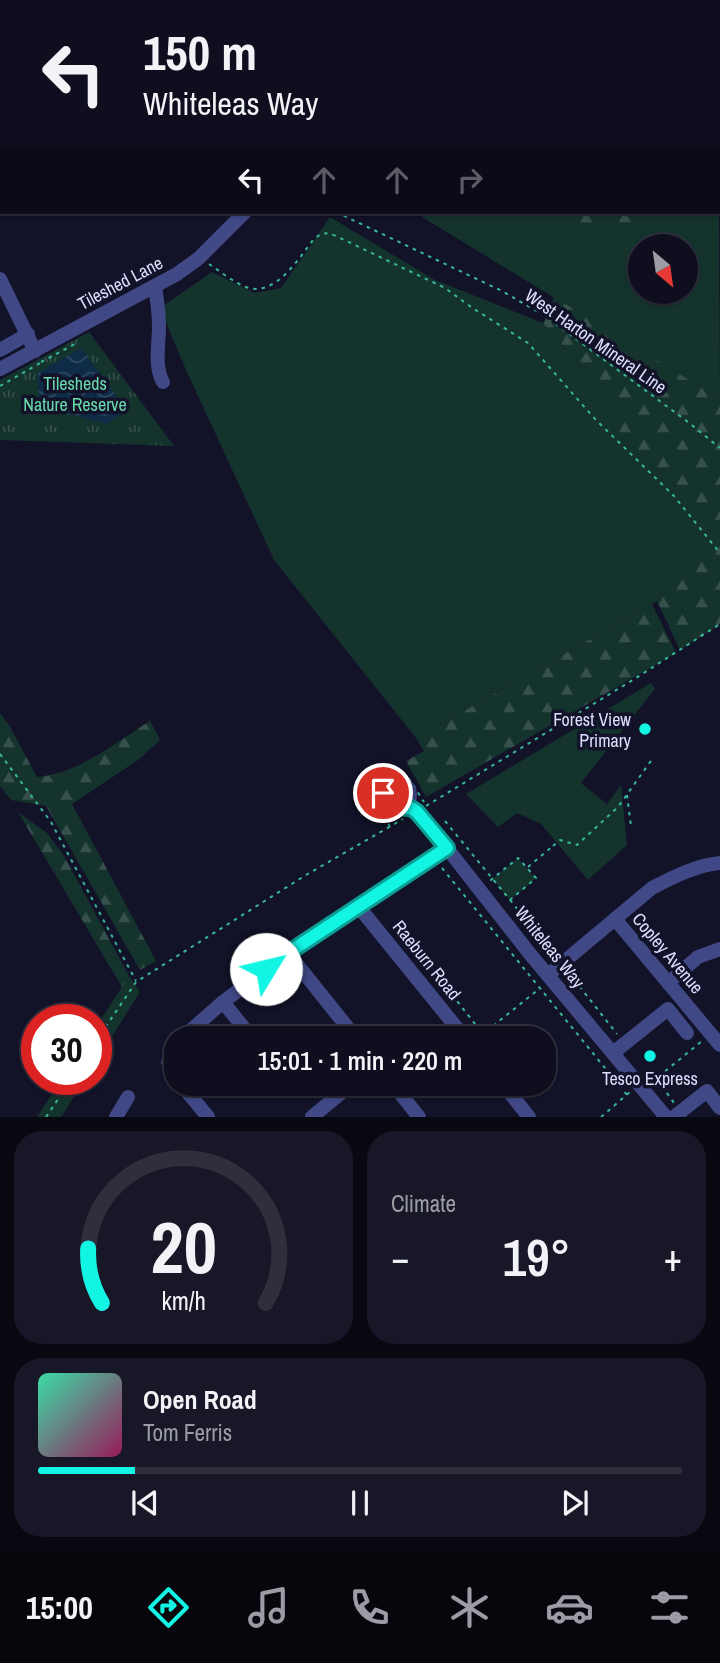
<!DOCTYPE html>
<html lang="en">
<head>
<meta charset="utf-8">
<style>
	:root { --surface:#0e0e1f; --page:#171728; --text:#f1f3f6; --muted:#9b9ca4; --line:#2e2e3d; --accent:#12f4e4 }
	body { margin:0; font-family:"Archivo Narrow",sans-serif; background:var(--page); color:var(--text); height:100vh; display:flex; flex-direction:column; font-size:26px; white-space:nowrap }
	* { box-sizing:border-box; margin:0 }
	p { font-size:23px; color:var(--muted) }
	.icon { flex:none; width:38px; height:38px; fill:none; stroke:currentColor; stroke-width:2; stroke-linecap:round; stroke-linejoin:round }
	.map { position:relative; height:1117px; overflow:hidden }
	.sheet { display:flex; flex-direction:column; gap:14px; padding:14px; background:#080811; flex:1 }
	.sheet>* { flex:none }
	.hud { position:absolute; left:0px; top:0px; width:721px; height:214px; box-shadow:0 2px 5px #0004,0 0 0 2px var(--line); background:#0e0e1f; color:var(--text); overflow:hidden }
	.needle { width:46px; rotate:151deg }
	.controls { position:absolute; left:628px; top:234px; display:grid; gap:14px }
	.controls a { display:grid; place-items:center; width:70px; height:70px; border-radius:50%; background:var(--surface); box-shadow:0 2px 5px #0004,0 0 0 2px var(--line); font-size:35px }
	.speed { position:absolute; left:21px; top:1004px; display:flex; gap:14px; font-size:35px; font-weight:700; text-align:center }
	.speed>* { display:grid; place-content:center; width:91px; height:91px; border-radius:50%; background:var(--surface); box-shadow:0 2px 5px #0004,0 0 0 2px var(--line); line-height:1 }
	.speed .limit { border:10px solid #d22; background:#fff; color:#111 }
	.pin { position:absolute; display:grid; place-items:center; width:60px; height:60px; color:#fff; margin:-30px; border:4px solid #fff; border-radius:50%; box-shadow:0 2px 7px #0007 }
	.me { position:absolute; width:77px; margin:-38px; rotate:54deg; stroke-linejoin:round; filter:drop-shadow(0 0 5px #0008) }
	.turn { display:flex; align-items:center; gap:24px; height:147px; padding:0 28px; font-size:32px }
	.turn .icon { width:91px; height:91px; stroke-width:2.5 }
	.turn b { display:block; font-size:49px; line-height:60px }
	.lanes { display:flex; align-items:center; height:66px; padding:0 28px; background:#0003; justify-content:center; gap:35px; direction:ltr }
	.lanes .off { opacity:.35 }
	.big { font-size:52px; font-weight:600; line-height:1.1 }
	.sheet .widget { flex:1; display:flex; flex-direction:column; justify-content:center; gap:10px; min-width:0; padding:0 24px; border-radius:28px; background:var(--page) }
	.sheet .dial { align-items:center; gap:0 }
	.dial svg { height:182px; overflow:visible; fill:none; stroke:var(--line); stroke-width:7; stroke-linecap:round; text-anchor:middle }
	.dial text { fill:var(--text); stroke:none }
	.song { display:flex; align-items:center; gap:21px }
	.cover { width:84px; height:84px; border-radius:10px; background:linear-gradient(135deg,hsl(160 70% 55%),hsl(330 70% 35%)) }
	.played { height:7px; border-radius:4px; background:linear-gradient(90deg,var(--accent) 15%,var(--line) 15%) }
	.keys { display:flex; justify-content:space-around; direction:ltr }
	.heat { display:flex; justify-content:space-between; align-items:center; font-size:38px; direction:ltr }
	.sheet .tiles { flex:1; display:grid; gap:14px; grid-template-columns:1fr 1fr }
	.widget:last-child { grid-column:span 2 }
	.trip { position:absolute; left:164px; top:1026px; width:392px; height:70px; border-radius:28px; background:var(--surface); box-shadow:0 2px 5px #0004,0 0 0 2px var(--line); font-weight:600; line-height:70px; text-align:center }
	.tab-bar { display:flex; height:112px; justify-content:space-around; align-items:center; background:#06060c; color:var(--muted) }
	.tab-bar .icon { width:49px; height:49px }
	.tab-bar .on { color:var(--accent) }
	.tab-bar b { font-size:32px; color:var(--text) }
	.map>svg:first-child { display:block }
	.green { fill:#15332d; fill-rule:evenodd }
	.forest { fill:url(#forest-firs) }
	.park { fill:url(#park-tufts) }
	.water { fill:url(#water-waves) }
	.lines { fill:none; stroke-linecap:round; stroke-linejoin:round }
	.stream { stroke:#0e2c47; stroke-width:2.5 }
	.path { stroke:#37b79a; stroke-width:2; stroke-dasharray:3.5 5; stroke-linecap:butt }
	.minor { stroke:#404986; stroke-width:14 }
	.major { stroke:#aa69f8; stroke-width:18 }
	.rail { stroke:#12f4e4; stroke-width:2.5; stroke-dasharray:10 9; stroke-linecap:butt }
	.route-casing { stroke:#0c9f94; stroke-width:18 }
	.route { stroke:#12f4e4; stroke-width:12 }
	.poi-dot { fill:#12f4e4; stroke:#121229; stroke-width:2.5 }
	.labels { text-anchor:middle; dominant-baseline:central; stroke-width:7; stroke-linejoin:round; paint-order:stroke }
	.street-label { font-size:18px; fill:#dcdefd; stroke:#121229 }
	.park-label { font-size:18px; fill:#6adbac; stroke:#121229 }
	.poi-label { font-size:18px; fill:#dcdefd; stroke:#121229; text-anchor:end }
</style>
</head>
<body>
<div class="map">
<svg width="720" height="1117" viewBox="0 0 720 1117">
	<defs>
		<pattern id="forest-firs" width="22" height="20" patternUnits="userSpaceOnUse" patternTransform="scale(1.75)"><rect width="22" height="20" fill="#15332d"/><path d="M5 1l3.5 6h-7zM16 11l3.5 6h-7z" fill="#36504c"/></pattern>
		<pattern id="park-tufts" width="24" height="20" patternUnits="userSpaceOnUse" patternTransform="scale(1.75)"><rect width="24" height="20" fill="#15332d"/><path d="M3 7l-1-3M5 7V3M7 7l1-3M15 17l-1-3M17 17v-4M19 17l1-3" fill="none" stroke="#36504c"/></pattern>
		<pattern id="water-waves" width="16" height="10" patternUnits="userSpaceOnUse" patternTransform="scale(1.75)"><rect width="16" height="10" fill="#0e2c47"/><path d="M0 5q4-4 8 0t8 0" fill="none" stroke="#304a62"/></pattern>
	</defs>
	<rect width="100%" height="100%" fill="#121229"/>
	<!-- green -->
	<g class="green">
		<polygon points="0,0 493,0 489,2 2,2 2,80 0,80"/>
		<polygon points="580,0 720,0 720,170 719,2 580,2"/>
		<path d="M 418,212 L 562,212 L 579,225 L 636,232 L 669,212 L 719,212 L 720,399 L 463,242 L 422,217 ZM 640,247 L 686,247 L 686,292 L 640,292 Z"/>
		<polygon points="330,217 435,280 543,323 607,396 622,438 685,495 716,538 657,601 416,738 274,560 186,370 160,308 212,272 255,293 281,288"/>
		<polygon points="651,683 655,689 581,783 607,804 621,785 627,845 588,880 541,824 517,813 498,827 466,794"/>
		<polygon points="518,858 536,878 510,900 492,879"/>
		<polygon points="129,976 140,992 96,1062 96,1027"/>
		<polygon points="61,1080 85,1080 61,1117 37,1117"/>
	</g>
	<!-- forest -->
	<g class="forest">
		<polygon points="562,212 669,212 636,232 579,225"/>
		<polygon points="554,297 720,399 720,624 680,650 657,601 715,538 685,495 622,438 607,396 543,323"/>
		<polygon points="652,604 676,653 426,797 406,761 424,751 416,738"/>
		<path d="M 0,713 L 9,725 L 37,777 C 78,774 115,743 150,721 L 160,740 L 138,760 L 72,804 L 156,961 L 140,970 L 46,806 L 11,800 L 0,786 Z"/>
		<polygon points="18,812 47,833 64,856 129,976 122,987"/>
	</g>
	<!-- park -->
	<polygon class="park" points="89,332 174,446 0,440 0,380"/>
	<!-- water -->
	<polygon class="water" points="81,348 126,409 108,424 39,406 38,373"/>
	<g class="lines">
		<!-- stream -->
		<g class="stream">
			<polyline points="466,2 470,0"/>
			<polyline points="0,206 2,205"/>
		</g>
		<!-- path -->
		<g class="path">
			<polyline points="0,113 2,113"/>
			<polyline points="336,212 502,291 545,316 688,422 720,448"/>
			<path d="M 209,264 C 221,272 233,282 246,287 C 275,298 299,258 313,240 C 322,232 326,232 336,236 L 445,288 L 471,307 L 528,343 L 595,419 L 674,496 L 720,553"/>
			<polyline points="41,362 75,344 74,342"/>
			<polyline points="0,386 40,363 40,361"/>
			<polyline points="0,754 51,822 136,981"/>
			<polyline points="627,795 631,826"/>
			<polyline points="426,806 636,678 720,624"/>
			<polyline points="445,821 510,900 536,878 518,858 492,879 488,883"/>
			<path d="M 390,827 L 372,794 C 375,784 391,776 401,772 L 408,777 L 424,802"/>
			<polyline points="553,846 560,840 577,845 618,807 653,758"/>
			<polyline points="528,867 553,846"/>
			<polyline points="442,868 627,1095"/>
			<polyline points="510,900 554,955"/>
			<polyline points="640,930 640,914"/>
			<polyline points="664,960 676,962"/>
			<polyline points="569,973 617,1034"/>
			<polyline points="449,1000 457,1001 486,1038"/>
			<polyline points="483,1038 483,1034 539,989"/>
			<polyline points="96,1041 136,982 306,875 403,819"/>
			<polyline points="657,1079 674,1103"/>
			<polyline points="652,1082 702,1041"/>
			<polyline points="664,1088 666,1073"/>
			<polyline points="46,1117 71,1080"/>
			<polyline points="601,1117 630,1092"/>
		</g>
		<!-- minor -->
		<g class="minor">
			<polyline points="519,2 523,0"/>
			<polyline points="0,279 35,351"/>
			<path d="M 155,286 C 157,299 159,313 159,326 C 159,344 154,367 163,382"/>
			<polyline points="0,350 28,334"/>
			<polyline points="0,369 177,274 199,258 245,212"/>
			<circle cx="397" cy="795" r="13"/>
			<path d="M 403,807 C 415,809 420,816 428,824 L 530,954 L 666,1117"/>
			<polyline points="358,906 465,1038"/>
			<polyline points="615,919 720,1045"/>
			<polyline points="288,953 356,1038"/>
			<path d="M 548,975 L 652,888 C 673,877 697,865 720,863"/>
			<polyline points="668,983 698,957 720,949"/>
			<polyline points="223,1002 252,1038"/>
			<polyline points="182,1038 223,1002 288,953 447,848"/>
			<polyline points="177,1043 174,1045 168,1062 177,1079"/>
			<polyline points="613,1053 668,1009 687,1033"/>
			<polyline points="180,1083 208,1117"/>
			<polyline points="392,1083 419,1117"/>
			<polyline points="502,1083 529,1117"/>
			<polyline points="116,1117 128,1097"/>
			<polyline points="312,1117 353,1083"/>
			<polyline points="674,1117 707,1091 720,1108"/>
		</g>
		<!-- major -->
		<g class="major">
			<polyline points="553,0 554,2"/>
			<polyline points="719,195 720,196"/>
		</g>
		<!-- rail -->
		<g class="rail">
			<polyline points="0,96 2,97"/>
			<polyline points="719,178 720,179"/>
		</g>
	</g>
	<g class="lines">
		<!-- route casing -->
		<g class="route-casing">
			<polyline id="route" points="266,969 288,953 447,848 417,812 411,808 391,807 385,801 383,793"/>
		</g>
		<!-- route -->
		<use href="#route" class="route"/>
	</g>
	<!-- markers -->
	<g class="poi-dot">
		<circle cx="645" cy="729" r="7"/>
		<circle cx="650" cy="1056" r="7"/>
	</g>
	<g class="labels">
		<!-- street labels -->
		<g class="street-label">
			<text transform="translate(120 283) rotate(-28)">Tileshed Lane</text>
			<text transform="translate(596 341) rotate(35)">West Harton Mineral Line</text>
			<text transform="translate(550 947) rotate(51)">Whiteleas Way</text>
			<text transform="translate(668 953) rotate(50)">Copley Avenue</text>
			<text transform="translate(427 960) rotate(51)">Raeburn Road</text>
		</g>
		<!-- park labels -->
		<g class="park-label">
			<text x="75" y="383">Tilesheds<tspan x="75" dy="21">Nature Reserve</tspan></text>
		</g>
		<!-- poi labels -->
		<g class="poi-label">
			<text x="631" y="719">Forest View<tspan x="631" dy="21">Primary</tspan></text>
			<text x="650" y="1078" text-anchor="middle">Tesco Express</text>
		</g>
	</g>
</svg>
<div class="controls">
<a><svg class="needle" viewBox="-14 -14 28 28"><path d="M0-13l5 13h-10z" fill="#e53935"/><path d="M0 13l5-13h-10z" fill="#9b9ca4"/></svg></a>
</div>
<div class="speed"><div class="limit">30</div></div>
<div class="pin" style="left:383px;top:793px;background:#d93025"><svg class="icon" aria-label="arrive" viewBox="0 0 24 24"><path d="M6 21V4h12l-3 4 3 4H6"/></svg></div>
<svg class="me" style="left:266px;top:969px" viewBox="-20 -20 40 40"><circle r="19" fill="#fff"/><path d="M0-13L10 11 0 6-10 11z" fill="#12f4e4"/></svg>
<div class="trip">15:01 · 1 min · 220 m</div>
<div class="hud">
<div class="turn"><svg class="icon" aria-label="left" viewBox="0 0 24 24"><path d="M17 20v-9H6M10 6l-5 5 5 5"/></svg><div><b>150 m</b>Whiteleas Way</div></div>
<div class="lanes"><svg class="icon" aria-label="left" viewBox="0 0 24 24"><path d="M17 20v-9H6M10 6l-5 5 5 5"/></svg><svg class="icon off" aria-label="ahead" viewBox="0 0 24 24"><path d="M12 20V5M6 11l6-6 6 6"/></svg><svg class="icon off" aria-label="ahead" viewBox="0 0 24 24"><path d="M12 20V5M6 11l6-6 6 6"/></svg><svg class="icon off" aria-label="right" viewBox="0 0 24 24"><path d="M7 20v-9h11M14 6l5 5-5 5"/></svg></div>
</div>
</div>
<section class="sheet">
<div class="tiles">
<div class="widget dial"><svg viewBox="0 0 100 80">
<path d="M14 69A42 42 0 1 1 86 69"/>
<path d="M14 69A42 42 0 0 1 8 45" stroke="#12f4e4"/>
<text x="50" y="56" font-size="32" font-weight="700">20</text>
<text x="50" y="72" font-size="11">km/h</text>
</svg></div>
<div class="widget"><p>Climate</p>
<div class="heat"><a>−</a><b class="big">19°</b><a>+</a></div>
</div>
<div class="widget">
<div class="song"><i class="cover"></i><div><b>Open Road</b><p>Tom Ferris</p></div></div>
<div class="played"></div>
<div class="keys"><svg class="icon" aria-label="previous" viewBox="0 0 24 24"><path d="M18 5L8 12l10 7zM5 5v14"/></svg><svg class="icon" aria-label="pause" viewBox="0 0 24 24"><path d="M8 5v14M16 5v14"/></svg><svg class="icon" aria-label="next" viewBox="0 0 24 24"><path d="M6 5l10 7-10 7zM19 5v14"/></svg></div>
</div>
</div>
</section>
<nav class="tab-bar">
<b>15:00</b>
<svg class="icon on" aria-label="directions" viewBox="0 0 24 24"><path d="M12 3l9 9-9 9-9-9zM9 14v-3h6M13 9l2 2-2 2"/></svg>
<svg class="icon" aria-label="music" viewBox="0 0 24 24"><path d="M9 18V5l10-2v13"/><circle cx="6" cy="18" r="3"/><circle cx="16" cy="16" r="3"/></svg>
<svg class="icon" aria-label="phone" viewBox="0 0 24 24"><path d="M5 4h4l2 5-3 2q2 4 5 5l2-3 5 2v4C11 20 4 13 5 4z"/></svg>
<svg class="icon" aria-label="climate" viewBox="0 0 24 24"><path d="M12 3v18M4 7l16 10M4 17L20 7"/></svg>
<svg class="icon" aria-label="car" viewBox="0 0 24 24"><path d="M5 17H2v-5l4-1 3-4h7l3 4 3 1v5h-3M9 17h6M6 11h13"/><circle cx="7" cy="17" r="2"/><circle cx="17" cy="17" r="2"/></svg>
<svg class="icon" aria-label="filters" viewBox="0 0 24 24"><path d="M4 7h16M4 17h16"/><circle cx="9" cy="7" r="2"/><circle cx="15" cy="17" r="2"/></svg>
</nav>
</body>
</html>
